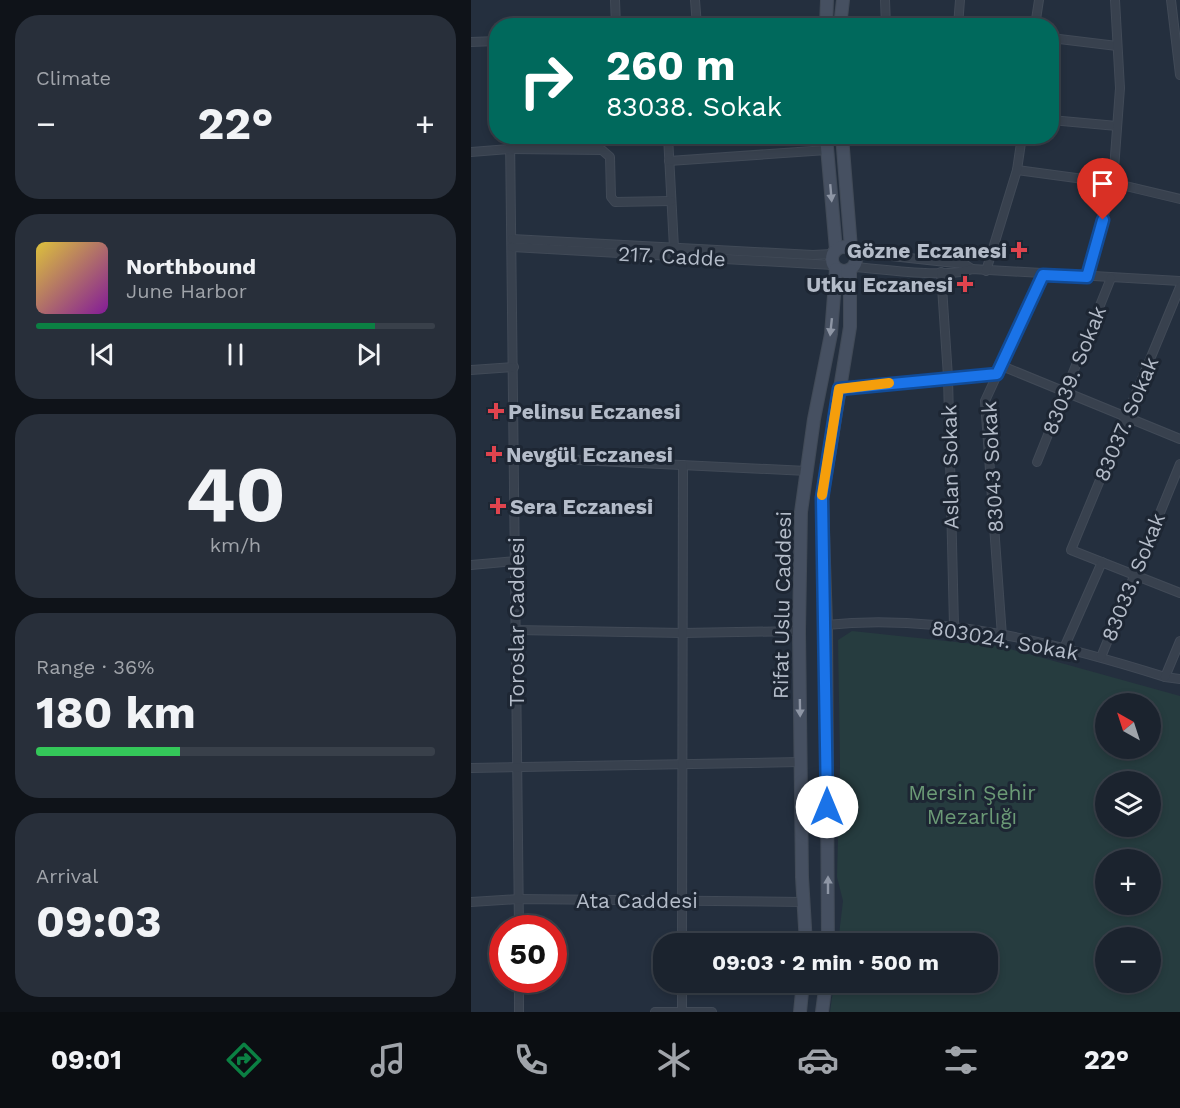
<!DOCTYPE html>
<html lang="en">
<head>
<meta charset="utf-8">
<style>
	:root { --surface:#1b232e; --page:#282f3a; --text:#f1f3f6; --muted:#a0a4aa; --line:#39404a; --accent:#0b8043 }
	body { margin:0; font-family:"Work Sans",sans-serif; background:var(--page); color:var(--text); height:100vh; display:flex; flex-direction:column; font-size:22px; white-space:nowrap }
	* { box-sizing:border-box; margin:0 }
	p { font-size:20px; color:var(--muted) }
	.icon { flex:none; width:33px; height:33px; fill:none; stroke:currentColor; stroke-width:2; stroke-linecap:round; stroke-linejoin:round }
	.map { position:relative; flex:1; overflow:hidden }
	.panel { display:flex; flex-direction:column; gap:15px; padding:15px; background:#0f1319; width:471px }
	.panel>* { flex:none }
	.top-card { position:absolute; left:18px; top:18px; width:570px; height:126px; border-radius:24px; box-shadow:0 3px 9px #0003,0 0 0 2px var(--line); background:#00695c; color:#fff; overflow:hidden }
	.needle { width:39px; rotate:321deg }
	.buttons { position:absolute; left:624px; top:693px; display:grid; gap:12px }
	.buttons a { display:grid; place-items:center; width:66px; height:66px; border-radius:50%; background:var(--surface); box-shadow:0 3px 9px #0003,0 0 0 2px var(--line); font-size:30px }
	.speed { position:absolute; left:18px; top:915px; display:flex; gap:12px; font-size:30px; font-weight:700; text-align:center }
	.speed>* { display:grid; place-content:center; width:78px; height:78px; border-radius:50%; background:var(--surface); box-shadow:0 3px 9px #0003,0 0 0 2px var(--line); line-height:1 }
	.speed .limit { border:9px solid #d22; background:#fff; color:#111 }
	.pin { position:absolute; display:grid; place-items:center; width:51px; height:51px; color:#fff; margin:-62px -26px; border-radius:50% 50% 50% 0; rotate:-45deg; box-shadow:0 0 6px #0007 }
	.pin .icon { rotate:45deg }
	.me { position:absolute; width:66px; margin:-33px; rotate:0deg; stroke-linejoin:round; filter:drop-shadow(0 0 4px #0008) }
	.turn { display:flex; align-items:center; gap:21px; height:126px; padding:0 18px; font-size:27px }
	.turn .icon { width:78px; height:78px; stroke-width:2.5 }
	.turn b { display:block; font-size:42px; line-height:51px }
	.big { font-size:45px; font-weight:700; line-height:1.1 }
	.panel .widget { flex:1; display:flex; flex-direction:column; justify-content:center; gap:9px; min-width:0; padding:0 21px; border-radius:24px; background:var(--page) }
	.panel .dial { align-items:center; gap:0 }
	.dial b { font-size:78px; line-height:1 }
	.song { display:flex; align-items:center; gap:18px }
	.cover { width:72px; height:72px; border-radius:9px; background:linear-gradient(135deg,hsl(50 70% 55%),hsl(290 70% 35%)) }
	.played { height:6px; border-radius:3px; background:linear-gradient(90deg,var(--accent) 85%,var(--line) 85%) }
	.keys { display:flex; justify-content:space-around; direction:ltr }
	.heat { display:flex; justify-content:space-between; align-items:center; font-size:33px; direction:ltr }
	.charge { height:9px; border-radius:4px; background:linear-gradient(90deg,#34c759 36%,var(--line) 0) }
	.trip { position:absolute; left:182px; top:933px; width:345px; height:60px; border-radius:24px; background:var(--surface); box-shadow:0 3px 9px #0003,0 0 0 2px var(--line); font-weight:700; line-height:60px; text-align:center }
	.tab-bar { display:flex; height:96px; justify-content:space-around; align-items:center; background:#0b0e12; color:var(--muted) }
	.tab-bar .icon { width:42px; height:42px }
	.tab-bar .selected { color:var(--accent) }
	.tab-bar b { font-size:27px; color:var(--text) }
	main { display:flex; flex:1; min-height:0 }
	.map>svg:first-child { display:block }
	.green { fill:#263c3f; fill-rule:evenodd }
	.lines { fill:none; stroke-linecap:round; stroke-linejoin:round }
	.minor-casing { stroke:#414a57; stroke-width:10 }
	.secondary-casing { stroke:#414a57; stroke-width:14 }
	.minor { stroke:#38414e; stroke-width:8 }
	.secondary { stroke:#465061; stroke-width:12 }
	.oneway { fill:#8e96a5 }
	.route-casing { stroke:#114b97; stroke-width:15 }
	.route { stroke:#1a73e8; stroke-width:10 }
	.slow { stroke:#f59e0b; stroke-width:10 }
	.health-dot { fill:#e0444e; stroke:#1d2633; stroke-width:2 }
	.labels { text-anchor:middle; dominant-baseline:central; stroke-width:6; stroke-linejoin:round; paint-order:stroke }
	.poi-label { font-size:21px; font-weight:bold; fill:#b4bcc9; stroke:#1d2633; text-anchor:start }
	.street-label { font-size:21px; fill:#b4bcc9; stroke:#1d2633 }
	.park-label { font-size:21px; fill:#6b9a76; stroke:#1d2633 }
</style>
</head>
<body>
<main>
<section class="panel">
<div class="widget"><p>Climate</p>
<div class="heat"><a>−</a><b class="big">22°</b><a>+</a></div>
</div>
<div class="widget">
<div class="song"><i class="cover"></i><div><b>Northbound</b><p>June Harbor</p></div></div>
<div class="played"></div>
<div class="keys"><svg class="icon" aria-label="previous" viewBox="0 0 24 24"><path d="M18 5L8 12l10 7zM5 5v14"/></svg><svg class="icon" aria-label="pause" viewBox="0 0 24 24"><path d="M8 5v14M16 5v14"/></svg><svg class="icon" aria-label="next" viewBox="0 0 24 24"><path d="M6 5l10 7-10 7zM19 5v14"/></svg></div>
</div>
<div class="widget dial"><b>40</b><p>km/h</p></div>
<div class="widget"><p>Range · 36%</p><b class="big">180 km</b><div class="charge"></div></div>
<div class="widget"><p>Arrival</p><b class="big">09:03</b></div>
</section>
<div class="map">
<svg width="709" height="1012" viewBox="0 0 709 1012">
	<rect width="100%" height="100%" fill="#242f3e"/>
	<!-- green -->
	<path class="green" d="M 381,631 L 532,647 L 709,696 L 709,1012 L 359,1012 L 363,983 L 516,982 L 516,944 L 367,943 L 372,901 L 366,877 L 369,764 L 367,640 ZM 634,704 L 680,704 L 680,748 L 634,748 ZM 634,782 L 680,782 L 680,826 L 634,826 ZM 634,860 L 680,860 L 680,904 L 634,904 ZM 634,938 L 680,938 L 680,982 L 634,982 Z"/>
	<g class="lines">
		<!-- minor casing -->
		<g class="minor-casing">
			<g id="minor">
				<polyline points="144,0 145,26"/>
				<polyline points="224,0 226,26"/>
				<polyline points="414,0 415,26"/>
				<polyline points="700,0 709,75"/>
				<polyline points="487,26 489,0"/>
				<polyline points="564,26 568,0"/>
				<polyline points="580,38 646,46"/>
				<polyline points="0,42 26,41"/>
				<polyline points="580,120 646,126"/>
				<polyline points="39,136 48,928"/>
				<polyline points="197,136 203,248"/>
				<polyline points="0,152 38,149 131,150 139,157 140,197 144,202 200,201"/>
				<polyline points="198,161 356,150"/>
				<polyline points="546,170 642,183 709,199"/>
				<polyline points="41,239 342,255 361,254"/>
				<polyline points="41,247 362,265"/>
				<polyline points="384,252 493,264 501,269"/>
				<path d="M 383,267 C 413,269 475,279 501,269 L 709,281"/>
				<polyline points="515,271 546,170 551,136"/>
				<polyline points="470,272 477,377 483,626"/>
				<polyline points="616,277 642,183 649,88 644,0"/>
				<polyline points="709,287 600,550 709,593"/>
				<polyline points="531,366 709,439"/>
				<polyline points="0,370 43,367"/>
				<polyline points="368,389 477,377 526,374"/>
				<polyline points="44,457 336,471"/>
				<polyline points="566,462 640,278"/>
				<polyline points="0,565 45,561"/>
				<path d="M 355,625 C 469,613 586,643 694,677 L 709,679"/>
				<polyline points="45,630 212,633 328,631"/>
				<polyline points="531,636 514,401 572,275"/>
				<polyline points="593,648 631,562"/>
				<polyline points="630,657 709,464"/>
				<polyline points="694,677 709,641"/>
				<polyline points="0,768 329,762"/>
				<polyline points="0,902 47,899 332,902"/>
				<polyline points="211,944 212,465"/>
				<polyline points="48,980 48,1012"/>
				<polyline points="211,982 211,1012"/>
				<polyline points="184,1012 241,1012"/>
			</g>
		</g>
		<!-- secondary casing -->
		<g class="secondary-casing">
			<g id="secondary">
				<polyline points="355,26 356,0"/>
				<polyline points="369,26 372,0"/>
				<polyline points="355,136 365,250"/>
				<polyline points="371,136 380,248"/>
				<circle cx="373" cy="259" r="12"/>
				<polyline points="335,944 331,877 328,631 330,512 343,419 360,334 365,269"/>
				<polyline points="357,944 355,625 351,498 379,327 379,270"/>
				<polyline points="329,1012 332,982"/>
				<polyline points="351,1012 355,982"/>
			</g>
		</g>
		<!-- minor -->
		<use href="#minor" class="minor"/>
		<!-- secondary -->
		<use href="#secondary" class="secondary"/>
	</g>
	<!-- one-way arrows -->
	<defs><path id="oneway-solid" d="M-6-.8H1V-3.2L6.5 0L1 3.2V.8H-6Z" transform="scale(1.5)"/></defs>
	<g class="oneway">
		<use href="#oneway-solid" transform="translate(360 193) rotate(85)"/>
		<use href="#oneway-solid" transform="translate(360 327) rotate(96)"/>
		<use href="#oneway-solid" transform="translate(329 708) rotate(89)"/>
		<use href="#oneway-solid" transform="translate(357 885) rotate(-90)"/>
	</g>
	<g class="lines">
		<!-- route casing -->
		<g class="route-casing">
			<polyline id="route" points="356,807 351,498 368,389 526,374 572,275 616,277 632,220"/>
		</g>
		<!-- route -->
		<use href="#route" class="route"/>
		<!-- slow -->
		<polyline class="slow" points="351,495 368,389 418,383"/>
	</g>
	<!-- markers -->
	<g class="health-dot">
		<path d="M545 241h6v6h6v6h-6v6h-6v-6h-6v-6h6z"/>
		<path d="M491 275h6v6h6v6h-6v6h-6v-6h-6v-6h6z"/>
		<path d="M22 402h6v6h6v6h-6v6h-6v-6h-6v-6h6z"/>
		<path d="M20 445h6v6h6v6h-6v6h-6v-6h-6v-6h6z"/>
		<path d="M24 497h6v6h6v6h-6v6h-6v-6h-6v-6h6z"/>
	</g>
	<g class="labels">
		<!-- poi labels -->
		<g class="poi-label">
			<text x="536" y="250" text-anchor="end">Gözne Eczanesi</text>
			<text x="482" y="284" text-anchor="end">Utku Eczanesi</text>
			<text x="37" y="411">Pelinsu Eczanesi</text>
			<text x="35" y="454">Nevgül Eczanesi</text>
			<text x="39" y="506">Sera Eczanesi</text>
		</g>
		<!-- street labels -->
		<g class="street-label">
			<text transform="translate(201 256) rotate(3)">217. Cadde</text>
			<text transform="translate(603 370) rotate(-68)">83039. Sokak</text>
			<text transform="translate(655 419) rotate(-67)">83037. Sokak</text>
			<text transform="translate(479 467) rotate(-91)">Aslan Sokak</text>
			<text transform="translate(521 467) rotate(-93)">83043 Sokak</text>
			<text transform="translate(662 577) rotate(-68)">83033. Sokak</text>
			<text transform="translate(311 605) rotate(-89)">Rifat Uslu Caddesi</text>
			<text transform="translate(45 622) rotate(-90)">Toroslar Caddesi</text>
			<text transform="translate(534 640) rotate(10)">803024. Sokak</text>
			<text x="166" y="900">Ata Caddesi</text>
		</g>
		<!-- park labels -->
		<g class="park-label">
			<text x="501" y="792">Mersin Şehir<tspan x="501" dy="24">Mezarlığı</tspan></text>
		</g>
	</g>
</svg>
<div class="buttons">
<a><svg class="needle" viewBox="-14 -14 28 28"><path d="M0-13l5 13h-10z" fill="#e53935"/><path d="M0 13l5-13h-10z" fill="#a0a4aa"/></svg></a>
<a><svg class="icon" aria-label="layers" viewBox="0 0 24 24"><path d="M12 4l9 5-9 5-9-5zM3 14l9 5 9-5"/></svg></a>
<a>+</a>
<a>−</a>
</div>
<div class="speed"><div class="limit">50</div></div>
<div class="pin" style="left:632px;top:220px;background:#d93025"><svg class="icon" aria-label="arrive" viewBox="0 0 24 24"><path d="M6 21V4h12l-3 4 3 4H6"/></svg></div>
<svg class="me" style="left:356px;top:807px" viewBox="-20 -20 40 40"><circle r="19" fill="#fff"/><path d="M0-13L10 11 0 6-10 11z" fill="#1a73e8"/></svg>
<div class="trip">09:03 · 2 min · 500 m</div>
<div class="top-card">
<div class="turn"><svg class="icon" aria-label="right" viewBox="0 0 24 24"><path d="M7 20v-9h11M14 6l5 5-5 5"/></svg><div><b>260 m</b>83038. Sokak</div></div>
</div>
</div>
</main>
<nav class="tab-bar">
<b>09:01</b>
<svg class="icon selected" aria-label="directions" viewBox="0 0 24 24"><path d="M12 3l9 9-9 9-9-9zM9 14v-3h6M13 9l2 2-2 2"/></svg>
<svg class="icon" aria-label="music" viewBox="0 0 24 24"><path d="M9 18V5l10-2v13"/><circle cx="6" cy="18" r="3"/><circle cx="16" cy="16" r="3"/></svg>
<svg class="icon" aria-label="phone" viewBox="0 0 24 24"><path d="M5 4h4l2 5-3 2q2 4 5 5l2-3 5 2v4C11 20 4 13 5 4z"/></svg>
<svg class="icon" aria-label="climate" viewBox="0 0 24 24"><path d="M12 3v18M4 7l16 10M4 17L20 7"/></svg>
<svg class="icon" aria-label="car" viewBox="0 0 24 24"><path d="M5 17H2v-5l4-1 3-4h7l3 4 3 1v5h-3M9 17h6M6 11h13"/><circle cx="7" cy="17" r="2"/><circle cx="17" cy="17" r="2"/></svg>
<svg class="icon" aria-label="filters" viewBox="0 0 24 24"><path d="M4 7h16M4 17h16"/><circle cx="9" cy="7" r="2"/><circle cx="15" cy="17" r="2"/></svg>
<b>22°</b>
</nav>
</body>
</html>
